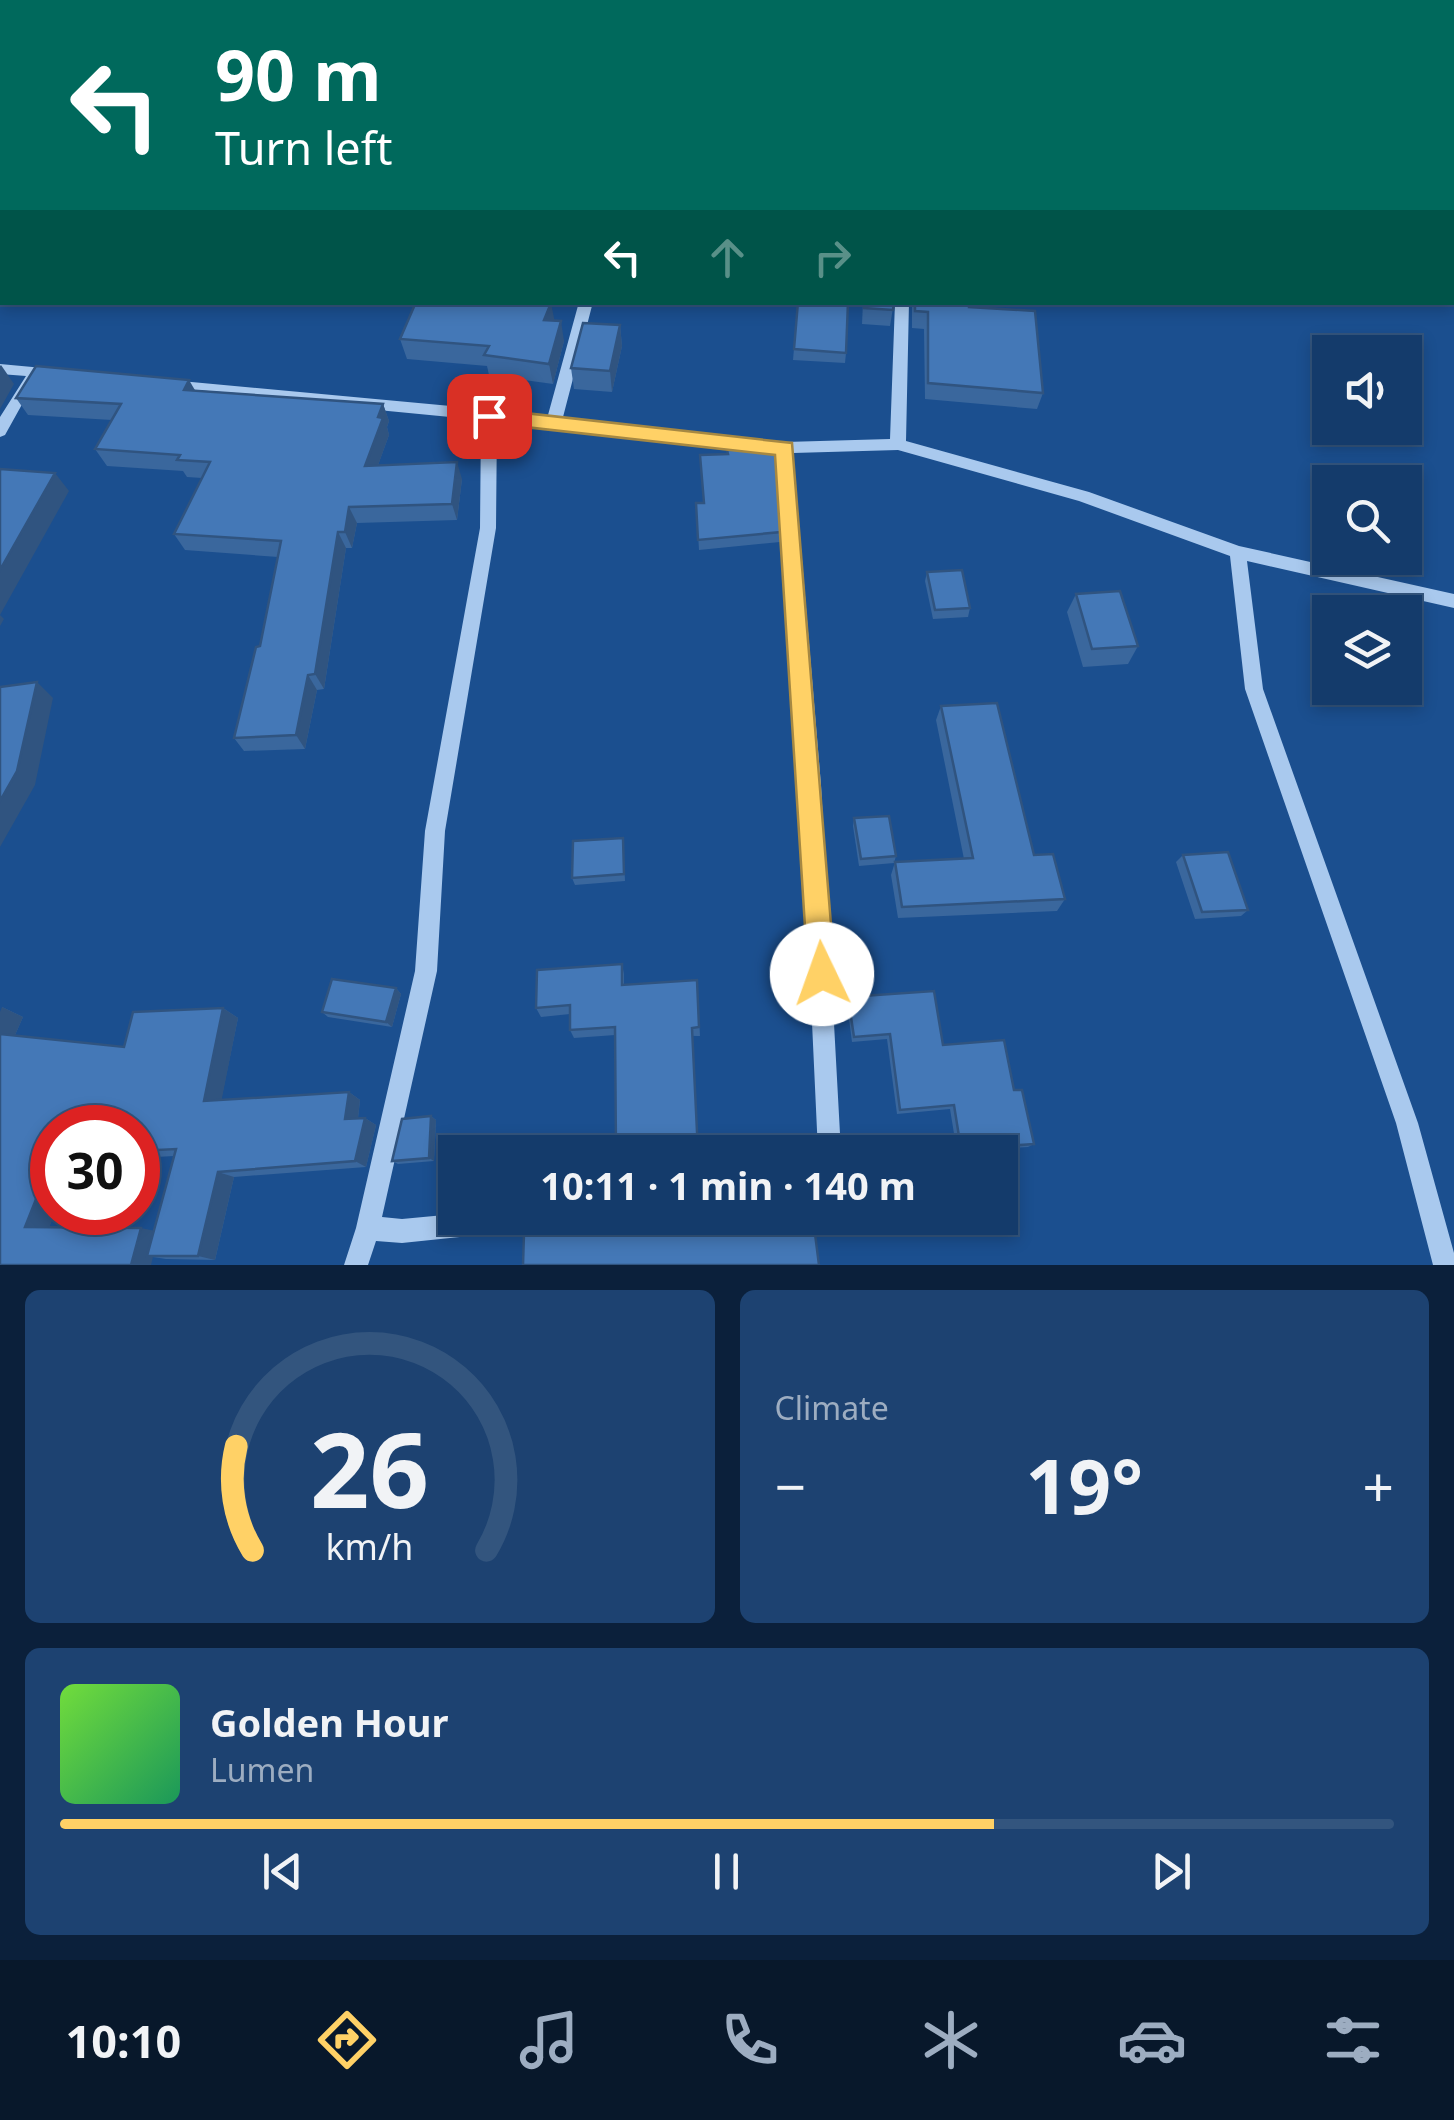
<!DOCTYPE html>
<html lang="en">
<head>
<meta charset="utf-8">
<style>
	:root { --surface:#143b6b; --page:#1d4271; --text:#f1f3f6; --muted:#9dadc1; --line:#33557e; --accent:#ffd166 }
	body { margin:0; font-family:"Noto Sans",sans-serif; background:var(--page); color:var(--text); height:100vh; display:flex; flex-direction:column; font-size:38px; white-space:nowrap }
	* { box-sizing:border-box; margin:0 }
	p { font-size:32px; color:var(--muted) }
	.icon { flex:none; width:55px; height:55px; fill:none; stroke:currentColor; stroke-width:2; stroke-linecap:round; stroke-linejoin:round }
	.map { position:relative; height:1265px; overflow:hidden }
	.side { display:flex; flex-direction:column; gap:25px; padding:25px; background:#0b203b; flex:1 }
	.side>* { flex:none }
	.top-card { position:absolute; left:0px; top:0px; width:1455px; height:305px; box-shadow:0 5px 15px #0003,0 0 0 2px var(--line); background:#00695c; color:#fff; overflow:hidden }
	.buttons { position:absolute; left:1312px; top:335px; display:grid; gap:20px }
	.buttons a { display:grid; place-items:center; width:110px; height:110px; border-radius:0px; background:var(--surface); box-shadow:0 5px 15px #0003,0 0 0 2px var(--line); font-size:50px }
	.speed { position:absolute; left:30px; top:1105px; display:flex; gap:20px; font-size:50px; font-weight:700; text-align:center }
	.speed>* { display:grid; place-content:center; width:130px; height:130px; border-radius:50%; background:var(--surface); box-shadow:0 5px 15px #0003,0 0 0 2px var(--line); line-height:1 }
	.speed .limit { border:15px solid #d22; background:#fff; color:#111 }
	.pin { position:absolute; display:grid; place-items:center; width:85px; height:85px; color:#fff; margin:-42px; border-radius:20px; box-shadow:0 5px 15px #0006 }
	.me { position:absolute; width:110px; margin:-55px; rotate:357deg; stroke-linejoin:round; filter:drop-shadow(0 0 8px #0008) }
	.turn { display:flex; align-items:center; gap:35px; height:210px; padding:0 50px; font-size:45px }
	.turn .icon { width:130px; height:130px; stroke-width:2.5 }
	.turn b { display:block; font-size:70px; line-height:85px }
	.lanes { display:flex; align-items:center; height:95px; padding:0 50px; background:#0003; justify-content:center; gap:50px; direction:ltr }
	.lanes .off { opacity:.35 }
	.big { font-size:75px; font-weight:700; line-height:1.1 }
	.side .tile { flex:1; display:flex; flex-direction:column; justify-content:center; gap:15px; min-width:0; padding:0 35px; border-radius:15px; background:var(--page) }
	.side .dial { align-items:center; gap:0 }
	.dial svg { height:260px; overflow:visible; fill:none; stroke:var(--line); stroke-width:7; stroke-linecap:round; text-anchor:middle }
	.dial text { fill:var(--text); stroke:none }
	.song { display:flex; align-items:center; gap:30px }
	.cover { width:120px; height:120px; border-radius:15px; background:linear-gradient(135deg,hsl(100 70% 55%),hsl(150 70% 35%)) }
	.played { height:10px; border-radius:5px; background:linear-gradient(90deg,var(--accent) 70%,var(--line) 70%) }
	.keys { display:flex; justify-content:space-around; direction:ltr }
	.heat { display:flex; justify-content:space-between; align-items:center; font-size:55px; direction:ltr }
	.side .tiles { flex:1; display:grid; gap:25px; grid-template-columns:1fr 1fr }
	.tile:last-child { grid-column:span 2 }
	.trip { position:absolute; left:438px; top:1135px; width:580px; height:100px; border-radius:0px; background:var(--surface); box-shadow:0 5px 15px #0003,0 0 0 2px var(--line); font-weight:700; line-height:100px; text-align:center }
	.dock { display:flex; height:160px; justify-content:space-around; align-items:center; background:#08182b; color:var(--muted) }
	.dock .icon { width:70px; height:70px }
	.dock .selected { color:var(--accent) }
	.dock b { font-size:45px; color:var(--text) }
	.map>svg:first-child { display:block }
	.lines { fill:none; stroke-linecap:round; stroke-linejoin:round }
	.minor { fill:#a9c9ee; fill-rule:evenodd }
	.wall { fill:#3a679d; fill-rule:evenodd }
	.shaded-wall { fill:#305480 }
	.building { fill:#4478b7; stroke:#305480; stroke-width:2.5 }
	.route { fill:#ffd166; stroke:#a68842; stroke-width:2.5 }
</style>
</head>
<body>
<div class="map">
<svg width="1454" height="1265" viewBox="0 0 1454 1265">
	<rect width="100%" height="100%" fill="#1b4f8f"/>
	<g class="lines">
		<!-- minor -->
		<g class="minor">
			<polygon points="1383,0 1394,0 1395,2 1385,2"/>
			<rect x="1452" y="84" width="2" height="8"/>
			<polygon points="579,302 593,302 563,417 785,442 890,439 895,302 909,302 906,441 1089,492 1239,546 1454,594 1454,608 1247,561 1263,689 1418,1123 1454,1253 1454,1265 1433,1265 1396,1123 1245,689 1230,556 1079,501 898,450 793,453 821,785 841,1152 818,1152 801,785 778,453 497,421 496,528 445,831 437,971 382,1217 402,1219 455,1214 455,1218 540,1218 536,1226 528,1230 402,1243 376,1241 368,1265 344,1265 356,1228 415,971 425,831 480,528 481,420 170,390 163,385 170,380 548,415"/>
			<polygon points="0,364 54,369 61,374 54,379 32,377 35,381 5,435 0,437 0,417 26,376 0,374"/>
		</g>
	</g>
	<!-- wall -->
	<g class="wall">
		<polygon points="798,302 846,353 845,363 793,360"/>
		<polygon points="863,302 894,302 890,326 862,324"/>
		<polygon points="912,302 969,302 969,307 1043,393 1037,409 925,399 924,329 912,328"/>
		<polygon points="554,320 564,341 553,384 489,375 487,366 407,359 400,339"/>
		<polygon points="620,325 622,346 612,392 574,389 571,368"/>
		<polygon points="195,390 383,404 389,421 387,427 389,435 378,465 462,479 457,520 357,523 352,548 346,548 324,689 317,690 305,749 244,751 234,738 260,646 278,557 185,550 174,534 202,478 187,477 183,471 107,466 95,449 112,420 28,415 16,398"/>
		<polygon points="696,503 781,532 780,542 699,550"/>
		<polygon points="927,572 970,608 968,617 933,619 925,581"/>
		<polygon points="1076,594 1138,646 1128,664 1083,667 1067,612"/>
		<polygon points="941,706 1034,855 1065,899 1057,911 898,918 891,875 895,862 964,859 936,720"/>
		<polygon points="854,818 896,856 894,863 859,866 853,826"/>
		<polygon points="623,838 625,881 575,885 572,878"/>
		<polygon points="1183,855 1248,910 1241,916 1195,919 1176,862"/>
		<polygon points="622,964 624,974 624,985 697,980 700,1036 615,1035 574,1038 570,1030 570,1014 541,1017 536,1008"/>
		<polygon points="396,988 401,994 392,1027 328,1017 322,1012"/>
		<polygon points="848,997 943,1045 1014,1090 1034,1144 1028,1147 957,1152 950,1109 897,1114 887,1039 852,1042 847,1003"/>
		<path d="M 2,1007 L 23,1017 L 15,1035 L 124,1047 L 223,1008 L 238,1018 L 221,1100 L 349,1092 L 360,1100 L 358,1118 L 365,1118 L 376,1125 L 366,1167 L 234,1177 L 215,1260 L 166,1259 L 153,1257 L 0,1265 ZM 52,1128 L 138,1128 L 138,1158 L 174,1156 L 154,1231 L 49,1227 L 55,1212 Z"/>
		<polygon points="431,1116 436,1120 434,1161 398,1164 392,1161"/>
	</g>
	<!-- shaded-wall -->
	<g class="shaded-wall">
		<polygon points="551,303 555,323 544,320"/>
		<polygon points="561,321 564,341 553,384 549,364"/>
		<polygon points="620,325 622,346 612,392 610,371"/>
		<polygon points="1,365 14,384 0,409 0,366"/>
		<polygon points="189,380 199,397 184,390"/>
		<polygon points="383,404 389,421 387,427 389,435 372,482 365,466"/>
		<polygon points="457,462 462,479 457,520 452,504"/>
		<polygon points="55,473 69,491 0,615 4,619 0,626 0,570"/>
		<polygon points="349,507 357,523 352,548 345,532"/>
		<polygon points="338,532 346,548 324,689 315,674"/>
		<polygon points="308,675 317,690 305,749 296,735"/>
		<polygon points="37,682 53,698 35,785 0,847 0,801"/>
		<polygon points="396,988 401,994 392,1027 386,1022"/>
		<polygon points="2,1007 23,1017 12,1042 0,1037 0,1012"/>
		<polygon points="223,1008 238,1018 220,1108 204,1101"/>
		<polygon points="349,1092 360,1100 357,1127 345,1119"/>
		<polygon points="431,1116 436,1120 434,1161 429,1158"/>
		<polygon points="365,1118 376,1125 366,1167 355,1161"/>
		<polygon points="52,1159 52,1212 55,1212 48,1231 25,1227"/>
		<polygon points="218,1172 234,1177 215,1260 198,1256"/>
		<polygon points="141,1228 160,1232 147,1256 153,1257 151,1265 131,1265"/>
	</g>
	<!-- building -->
	<g class="building">
		<polygon points="641,0 698,0 697,2 640,2"/>
		<polygon points="416,302 551,303 544,320 561,321 549,364 484,355 489,346 400,339"/>
		<polygon points="798,302 848,302 846,353 794,349"/>
		<polygon points="864,302 894,302 893,310 864,308"/>
		<polygon points="915,302 969,302 969,307 1035,311 1043,393 928,383 928,312 915,311"/>
		<polygon points="583,323 620,325 610,371 571,368"/>
		<polygon points="36,366 189,380 184,390 383,404 378,417 383,418 365,466 457,462 452,504 349,507 345,532 338,532 315,674 308,675 296,735 234,738 256,647 260,646 281,541 174,534 210,462 177,460 180,455 95,449 121,404 16,398"/>
		<polygon points="775,448 781,532 698,540 696,503 704,503 700,455 728,454 727,450"/>
		<polygon points="0,469 55,473 0,570"/>
		<polygon points="962,570 970,608 935,610 927,572"/>
		<polygon points="1120,591 1138,646 1092,649 1076,594"/>
		<polygon points="37,682 17,771 0,801 0,687"/>
		<polygon points="997,703 1034,855 1053,854 1065,899 902,907 895,862 973,858 941,706"/>
		<polygon points="889,816 896,856 861,859 854,818"/>
		<polygon points="623,838 624,874 572,878 573,841"/>
		<polygon points="1228,852 1248,910 1202,912 1183,855"/>
		<polygon points="622,964 622,985 697,980 699,1027 692,1028 698,1152 616,1152 615,1027 570,1030 570,1005 536,1008 537,970"/>
		<polygon points="332,979 396,988 386,1022 322,1012"/>
		<polygon points="934,991 943,1045 1004,1040 1014,1090 1022,1090 1034,1144 961,1149 954,1105 900,1110 890,1034 854,1037 848,997"/>
		<polygon points="223,1008 204,1101 349,1092 345,1119 365,1118 355,1161 218,1172 198,1256 147,1256 176,1149 138,1151 138,1128 52,1128 52,1159 25,1227 141,1228 131,1265 0,1265 0,1034 124,1047 133,1012"/>
		<polygon points="431,1116 429,1158 392,1161 402,1119"/>
		<polygon points="616,1218 701,1218 701,1220 734,1218 813,1218 819,1265 523,1265 524,1233 616,1227"/>
	</g>
	<!-- route -->
	<polygon class="route" points="489,409 792,443 835,974 831,984 822,988 812,984 808,974 775,455 489,423 479,416"/>
</svg>
<div class="buttons">
<a><svg class="icon" aria-label="sound" viewBox="0 0 24 24"><path d="M4 9h4l5-4v14l-5-4H4zM17 9q2 3 0 6"/></svg></a>
<a><svg class="icon" aria-label="search" viewBox="0 0 24 24"><circle cx="10" cy="10" r="6"/><path d="M15 15l6 6"/></svg></a>
<a><svg class="icon" aria-label="layers" viewBox="0 0 24 24"><path d="M12 4l9 5-9 5-9-5zM3 14l9 5 9-5"/></svg></a>
</div>
<div class="speed"><div class="limit">30</div></div>
<div class="pin" style="left:489px;top:416px;background:#d93025"><svg class="icon" aria-label="arrive" viewBox="0 0 24 24"><path d="M6 21V4h12l-3 4 3 4H6"/></svg></div>
<svg class="me" style="left:822px;top:974px" viewBox="-20 -20 40 40"><circle r="19" fill="#fff"/><path d="M0-13L10 11 0 6-10 11z" fill="#ffd166"/></svg>
<div class="trip">10:11 · 1 min · 140 m</div>
<div class="top-card">
<div class="turn"><svg class="icon" aria-label="left" viewBox="0 0 24 24"><path d="M17 20v-9H6M10 6l-5 5 5 5"/></svg><div><b>90 m</b>Turn left</div></div>
<div class="lanes"><svg class="icon" aria-label="left" viewBox="0 0 24 24"><path d="M17 20v-9H6M10 6l-5 5 5 5"/></svg><svg class="icon off" aria-label="ahead" viewBox="0 0 24 24"><path d="M12 20V5M6 11l6-6 6 6"/></svg><svg class="icon off" aria-label="right" viewBox="0 0 24 24"><path d="M7 20v-9h11M14 6l5 5-5 5"/></svg></div>
</div>
</div>
<section class="side">
<div class="tiles">
<div class="tile dial"><svg viewBox="0 0 100 80">
<path d="M14 69A42 42 0 1 1 86 69"/>
<path d="M14 69A42 42 0 0 1 9 37" stroke="#ffd166"/>
<text x="50" y="56" font-size="32" font-weight="700">26</text>
<text x="50" y="72" font-size="11">km/h</text>
</svg></div>
<div class="tile"><p>Climate</p>
<div class="heat"><a>−</a><b class="big">19°</b><a>+</a></div>
</div>
<div class="tile">
<div class="song"><i class="cover"></i><div><b>Golden Hour</b><p>Lumen</p></div></div>
<div class="played"></div>
<div class="keys"><svg class="icon" aria-label="previous" viewBox="0 0 24 24"><path d="M18 5L8 12l10 7zM5 5v14"/></svg><svg class="icon" aria-label="pause" viewBox="0 0 24 24"><path d="M8 5v14M16 5v14"/></svg><svg class="icon" aria-label="next" viewBox="0 0 24 24"><path d="M6 5l10 7-10 7zM19 5v14"/></svg></div>
</div>
</div>
</section>
<nav class="dock">
<b>10:10</b>
<svg class="icon selected" aria-label="directions" viewBox="0 0 24 24"><path d="M12 3l9 9-9 9-9-9zM9 14v-3h6M13 9l2 2-2 2"/></svg>
<svg class="icon" aria-label="music" viewBox="0 0 24 24"><path d="M9 18V5l10-2v13"/><circle cx="6" cy="18" r="3"/><circle cx="16" cy="16" r="3"/></svg>
<svg class="icon" aria-label="phone" viewBox="0 0 24 24"><path d="M5 4h4l2 5-3 2q2 4 5 5l2-3 5 2v4C11 20 4 13 5 4z"/></svg>
<svg class="icon" aria-label="climate" viewBox="0 0 24 24"><path d="M12 3v18M4 7l16 10M4 17L20 7"/></svg>
<svg class="icon" aria-label="car" viewBox="0 0 24 24"><path d="M5 17H2v-5l4-1 3-4h7l3 4 3 1v5h-3M9 17h6M6 11h13"/><circle cx="7" cy="17" r="2"/><circle cx="17" cy="17" r="2"/></svg>
<svg class="icon" aria-label="filters" viewBox="0 0 24 24"><path d="M4 7h16M4 17h16"/><circle cx="9" cy="7" r="2"/><circle cx="15" cy="17" r="2"/></svg>
</nav>
</body>
</html>
